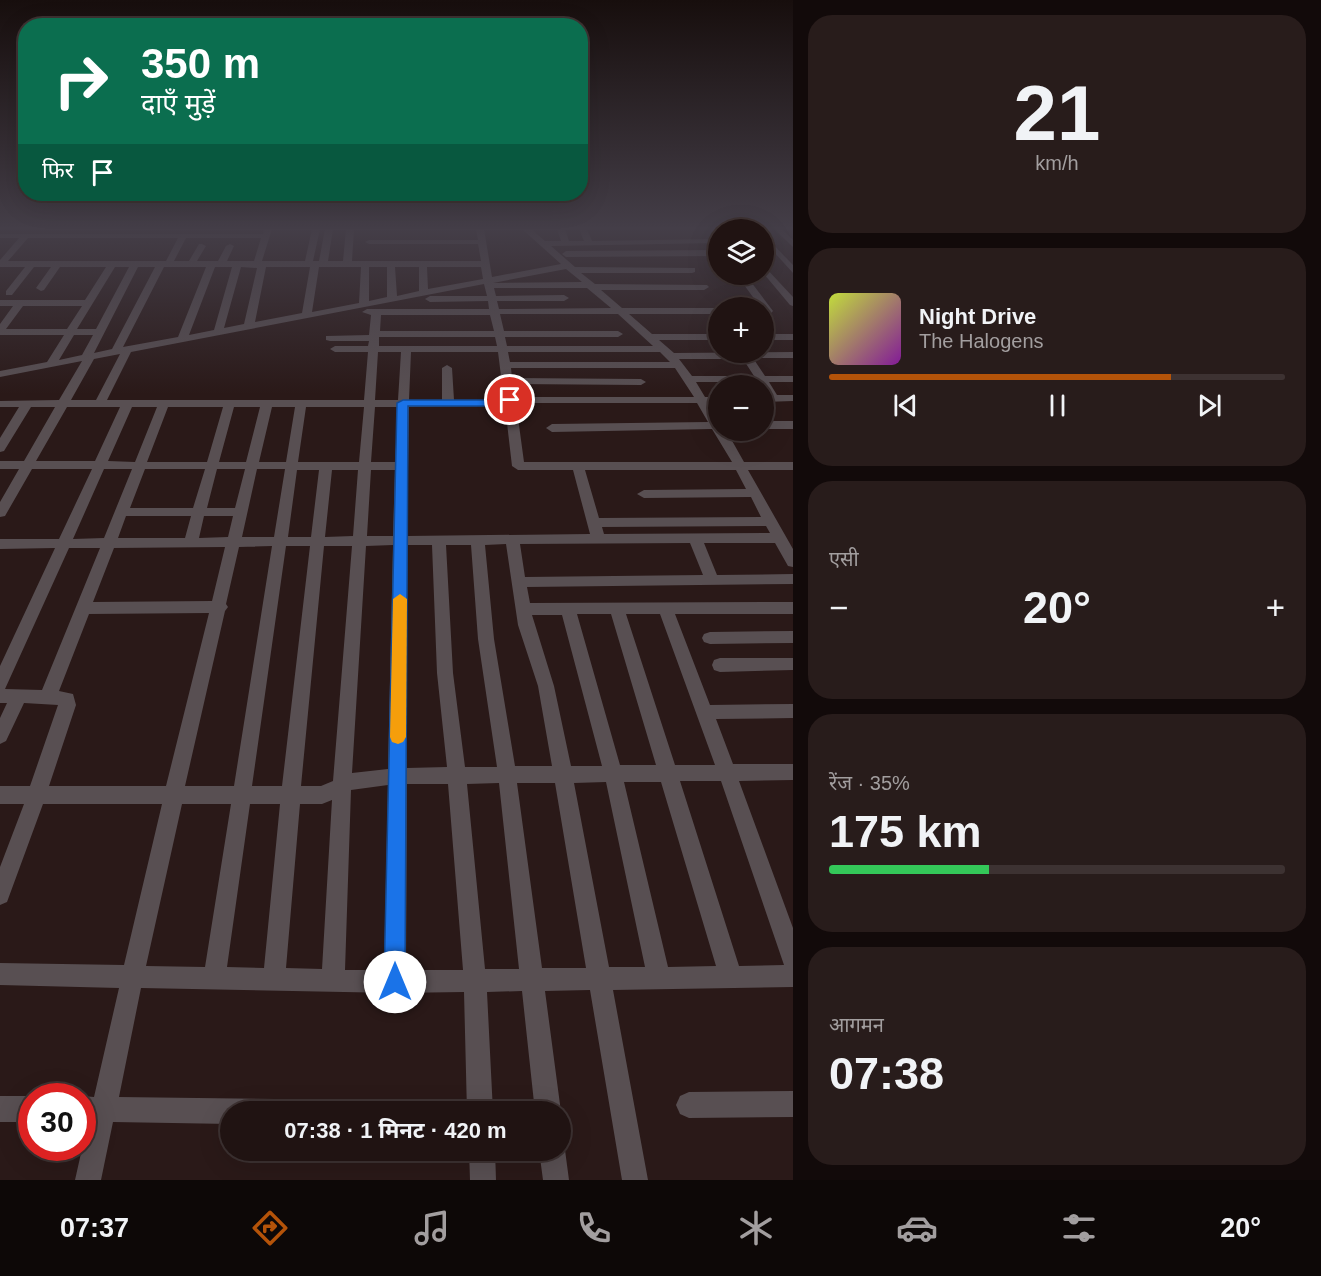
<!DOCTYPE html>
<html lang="hi">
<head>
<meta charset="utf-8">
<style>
	:root { --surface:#201312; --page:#281c1b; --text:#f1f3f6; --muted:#a29e9f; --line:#3d3232; --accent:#b45309 }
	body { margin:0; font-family:Arial,"Noto Sans Devanagari",sans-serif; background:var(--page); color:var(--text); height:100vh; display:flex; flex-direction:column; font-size:22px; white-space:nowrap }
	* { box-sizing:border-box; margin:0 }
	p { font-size:20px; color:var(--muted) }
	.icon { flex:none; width:33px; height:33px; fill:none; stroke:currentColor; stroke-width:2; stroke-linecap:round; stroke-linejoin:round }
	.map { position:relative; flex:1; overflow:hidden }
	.drawer { display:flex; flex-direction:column; gap:15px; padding:15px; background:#120a0a; width:528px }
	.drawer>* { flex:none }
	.banner { position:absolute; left:18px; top:18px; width:570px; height:183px; border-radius:24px; box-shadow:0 6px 24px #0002,0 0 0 2px var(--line); background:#0b6e4f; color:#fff; overflow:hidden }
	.buttons { position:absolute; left:708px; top:219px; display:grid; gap:12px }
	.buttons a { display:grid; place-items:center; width:66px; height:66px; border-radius:50%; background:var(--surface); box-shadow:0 6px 24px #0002,0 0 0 2px var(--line); font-size:30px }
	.speed { position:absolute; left:18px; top:1083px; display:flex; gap:12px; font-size:30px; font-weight:700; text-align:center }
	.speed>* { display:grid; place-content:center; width:78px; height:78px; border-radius:50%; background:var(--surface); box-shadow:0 6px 24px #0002,0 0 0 2px var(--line); line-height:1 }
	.speed .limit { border:9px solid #d22; background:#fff; color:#111 }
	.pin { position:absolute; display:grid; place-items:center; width:51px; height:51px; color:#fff; margin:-26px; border:3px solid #fff; border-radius:50%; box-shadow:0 2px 6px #0007 }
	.me { position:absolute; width:66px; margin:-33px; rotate:0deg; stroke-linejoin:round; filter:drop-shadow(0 0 4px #0008) }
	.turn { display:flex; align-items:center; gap:21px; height:126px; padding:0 24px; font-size:27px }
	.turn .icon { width:78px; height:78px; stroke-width:2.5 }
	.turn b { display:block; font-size:42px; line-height:51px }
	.then { display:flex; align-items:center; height:57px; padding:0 24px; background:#0003; gap:12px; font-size:22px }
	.big { font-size:45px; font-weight:700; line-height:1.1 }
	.drawer .tile { flex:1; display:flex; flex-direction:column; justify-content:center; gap:9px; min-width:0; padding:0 21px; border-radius:24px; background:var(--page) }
	.drawer .dial { align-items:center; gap:0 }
	.dial b { font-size:78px; line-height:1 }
	.song { display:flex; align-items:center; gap:18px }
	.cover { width:72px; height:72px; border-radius:9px; background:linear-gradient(135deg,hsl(70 70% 55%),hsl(290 70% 35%)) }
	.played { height:6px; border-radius:3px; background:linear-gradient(90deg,var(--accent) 75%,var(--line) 75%) }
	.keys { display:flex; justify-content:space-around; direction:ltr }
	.heat { display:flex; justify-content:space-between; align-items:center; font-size:33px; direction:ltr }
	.charge { height:9px; border-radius:4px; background:linear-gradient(90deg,#34c759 35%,var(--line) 0) }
	.trip { position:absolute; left:220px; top:1101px; width:351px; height:60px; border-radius:30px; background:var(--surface); box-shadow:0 6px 24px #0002,0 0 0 2px var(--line); font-weight:700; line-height:60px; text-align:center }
	.tabs { display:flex; height:96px; justify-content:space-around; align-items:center; background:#0d0807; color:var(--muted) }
	.tabs .icon { width:42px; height:42px }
	.tabs .on { color:var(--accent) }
	.tabs b { font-size:27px; color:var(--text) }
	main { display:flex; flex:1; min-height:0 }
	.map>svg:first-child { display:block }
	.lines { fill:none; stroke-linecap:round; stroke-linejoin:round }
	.minor { fill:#584f52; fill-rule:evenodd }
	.route { fill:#1a73e8; stroke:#114b97; stroke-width:1.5 }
	.slow { fill:#f59e0b }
</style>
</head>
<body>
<main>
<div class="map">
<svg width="793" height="1180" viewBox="0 0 793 1180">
	<rect width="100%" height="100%" fill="#2a1918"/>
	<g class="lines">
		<!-- minor -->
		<g class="minor">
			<path d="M 264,229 L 272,229 L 262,261 L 305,261 L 312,229 L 320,229 L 313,261 L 319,261 L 325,229 L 333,229 L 328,261 L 343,261 L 346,229 L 354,229 L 352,261 L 481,261 L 478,244 L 369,244 L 365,242 L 369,240 L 478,240 L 476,229 L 484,229 L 492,277 L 561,264 L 522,229 L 531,229 L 545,241 L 561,241 L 557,229 L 565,229 L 569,241 L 584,241 L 579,229 L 587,229 L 592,241 L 714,239 L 718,241 L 717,243 L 551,246 L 575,267 L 695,268 L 695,272 L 692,273 L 581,273 L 595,284 L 707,285 L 709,287 L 704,290 L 601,290 L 622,308 L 718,308 L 718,314 L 629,314 L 652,334 L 718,334 L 718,340 L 659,340 L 674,353 L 793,352 L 793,358 L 753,358 L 765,376 L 793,376 L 793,382 L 769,382 L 777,395 L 793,395 L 793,401 L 764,402 L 764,396 L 766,396 L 764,386 L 758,382 L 696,382 L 705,397 L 718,397 L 718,403 L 709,403 L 718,420 L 718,430 L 726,430 L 744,462 L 793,462 L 793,470 L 748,470 L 793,549 L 793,567 L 788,566 L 775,543 L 704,543 L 717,575 L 793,574 L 793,584 L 527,587 L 530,603 L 793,602 L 793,614 L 675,614 L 710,705 L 793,704 L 793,718 L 716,719 L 733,764 L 793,764 L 793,780 L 739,781 L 793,928 L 793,987 L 613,990 L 648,1180 L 622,1180 L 590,990 L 545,991 L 561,1112 L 535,1112 L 522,991 L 487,992 L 493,1112 L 467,1112 L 464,992 L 395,993 L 141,988 L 119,1097 L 275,1099 L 284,1103 L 287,1112 L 231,1112 L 231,1124 L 113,1122 L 101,1180 L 75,1180 L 88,1122 L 82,1122 L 82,1096 L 94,1097 L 119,988 L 0,985 L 0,963 L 124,965 L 162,804 L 43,804 L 7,902 L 0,905 L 0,867 L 24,804 L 0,804 L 0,786 L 30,786 L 58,705 L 24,703 L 6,741 L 0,744 L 0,718 L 7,703 L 0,703 L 0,666 L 55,548 L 0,549 L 0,539 L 59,539 L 92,469 L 32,469 L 5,516 L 0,517 L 0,502 L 19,469 L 0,469 L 0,461 L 24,461 L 55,407 L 31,407 L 4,451 L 0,452 L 0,438 L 19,407 L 0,407 L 0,401 L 59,400 L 82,361 L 0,377 L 0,371 L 47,362 L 64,335 L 0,335 L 0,324 L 13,306 L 0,306 L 0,300 L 85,300 L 106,267 L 60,267 L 44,290 L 41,291 L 36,288 L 51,267 L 34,267 L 12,295 L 6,295 L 6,291 L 25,267 L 0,267 L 0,260 L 19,238 L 0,238 L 0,234 L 263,234 ZM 28,238 L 178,238 L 166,261 L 8,261 ZM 186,238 L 261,238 L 254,261 L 227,261 L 234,246 L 230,244 L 226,246 L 218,261 L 197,261 L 206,246 L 202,244 L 199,244 L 189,261 L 174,261 ZM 115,267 L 129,267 L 96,329 L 77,329 ZM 138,267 L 155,267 L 112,349 L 94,353 ZM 164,267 L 206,267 L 178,337 L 123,347 ZM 215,267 L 232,267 L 214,330 L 189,335 ZM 241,267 L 257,268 L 244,324 L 224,328 ZM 266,267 L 310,267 L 302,313 L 255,322 ZM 319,267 L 361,267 L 359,303 L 312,312 ZM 369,267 L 387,267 L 387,297 L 369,301 ZM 395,267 L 419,267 L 419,291 L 397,296 ZM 427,267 L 481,267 L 483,279 L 428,289 ZM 566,269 L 582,282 L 493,283 ZM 484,284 L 487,296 L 430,296 L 425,299 L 430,302 L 488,301 L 489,309 L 367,309 L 362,312 L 371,315 L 369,335 L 326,336 L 326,340 L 330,341 L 369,341 L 368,346 L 335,346 L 330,349 L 335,352 L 368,352 L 364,400 L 107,400 L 131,352 ZM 494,288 L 587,288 L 611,308 L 499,309 L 497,301 L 564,301 L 569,298 L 564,295 L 496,296 ZM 23,306 L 82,306 L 67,329 L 6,329 ZM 500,314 L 618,314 L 653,346 L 507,346 L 505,337 L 618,337 L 623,334 L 618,331 L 504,331 ZM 381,315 L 490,315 L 494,331 L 380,331 ZM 74,335 L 93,335 L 82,355 L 59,360 ZM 379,337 L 495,337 L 497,346 L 379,346 ZM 378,352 L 401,352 L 398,400 L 375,400 ZM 411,352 L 498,352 L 504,400 L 454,400 L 452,368 L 447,365 L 442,368 L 442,400 L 409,400 ZM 508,352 L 660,352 L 670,362 L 510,362 ZM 120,354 L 96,400 L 71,400 L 94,359 ZM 679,359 L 743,359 L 754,376 L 692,376 ZM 511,368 L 675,368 L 694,397 L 515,397 L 513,384 L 641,385 L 646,382 L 641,379 L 512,378 ZM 516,403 L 697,403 L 708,422 L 552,424 L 546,428 L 552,432 L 712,429 L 732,462 L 524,462 ZM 505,406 L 512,466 L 518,470 L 573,470 L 590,534 L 407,536 L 409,407 ZM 67,407 L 120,407 L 95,461 L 36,461 ZM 132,407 L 157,407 L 135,462 L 108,461 ZM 168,407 L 223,407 L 207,462 L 147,462 ZM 234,407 L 260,407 L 246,462 L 219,462 ZM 272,407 L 295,407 L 286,462 L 259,462 ZM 306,407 L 364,407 L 359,462 L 298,462 ZM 375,407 L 398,407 L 395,462 L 371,462 ZM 104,469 L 132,469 L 104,538 L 73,539 ZM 145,469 L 205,469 L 193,508 L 130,508 ZM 217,469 L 245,469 L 235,508 L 207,508 ZM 257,469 L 285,469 L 274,537 L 242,537 ZM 297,470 L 319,470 L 311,537 L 288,537 ZM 332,470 L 358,470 L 353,536 L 325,537 ZM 371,470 L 395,470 L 393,536 L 367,536 ZM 585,470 L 736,470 L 746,489 L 644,490 L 637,494 L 644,498 L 751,497 L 761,517 L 599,518 ZM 126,516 L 191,516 L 185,538 L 118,538 ZM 204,516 L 233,516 L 228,537 L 199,538 ZM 766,526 L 770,533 L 604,534 L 602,527 ZM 690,543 L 703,575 L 525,577 L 520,544 ZM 506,544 L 518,625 L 538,686 L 552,766 L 515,766 L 494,639 L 485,545 ZM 393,545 L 388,769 L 352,773 L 366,546 ZM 407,545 L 432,545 L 437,673 L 447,767 L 407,768 ZM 446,545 L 471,545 L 478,639 L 497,767 L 465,767 L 453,673 ZM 272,546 L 234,786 L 185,786 L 225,611 L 228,607 L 226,604 L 239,547 ZM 286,546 L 310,546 L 282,786 L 252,786 ZM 324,546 L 352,546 L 333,781 L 321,786 L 301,786 ZM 225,547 L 212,601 L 93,602 L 114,548 ZM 69,548 L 100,548 L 42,690 L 5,689 ZM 209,613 L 166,786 L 49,786 L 76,705 L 73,694 L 59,691 L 89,614 ZM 577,614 L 611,614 L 656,765 L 620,765 ZM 626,614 L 660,614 L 715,765 L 675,765 ZM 532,615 L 562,615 L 602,766 L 571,766 L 554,686 ZM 680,781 L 721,781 L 784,965 L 739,966 ZM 606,782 L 645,967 L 609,967 L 574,783 ZM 624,782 L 661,782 L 716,966 L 668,967 ZM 499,783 L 519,969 L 485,969 L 467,784 ZM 517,783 L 555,783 L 586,968 L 542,968 ZM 407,784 L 448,784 L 463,970 L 406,970 ZM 388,785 L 384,970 L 345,970 L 351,790 ZM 332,800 L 322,969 L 286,968 L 300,804 L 322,804 ZM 182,804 L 231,804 L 205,967 L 146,966 ZM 250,804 L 280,804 L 264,968 L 227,967 Z"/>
			<rect x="726" y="229" width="8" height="1"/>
			<polygon points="774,229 782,229 793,240 793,247"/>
			<polygon points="764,235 793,265 793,273 764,241"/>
			<polygon points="718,250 718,256 566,257 562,254 566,251"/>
			<polygon points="764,266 793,297 793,306 790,305 764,274"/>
			<polygon points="736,274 745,274 773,311 771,313 765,313 764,308 761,308"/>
			<rect x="764" y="334" width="29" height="6"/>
			<rect x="764" y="421" width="29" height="8"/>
			<polygon points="793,631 793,643 710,644 704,642 702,638 704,634 710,632"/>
			<polygon points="720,658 793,658 793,670 720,672 714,670 712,665 714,660"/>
			<polygon points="793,1091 793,1117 689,1118 680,1114 676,1105 680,1096 689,1092"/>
			<rect x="0" y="1096" width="32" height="26"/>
			<polygon points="561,1141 565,1150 569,1180 543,1180 539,1150 561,1150"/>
			<polygon points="469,1150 495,1150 496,1180 470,1180"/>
		</g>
	</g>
	<!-- sky -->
	<linearGradient id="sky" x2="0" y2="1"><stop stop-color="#170e0d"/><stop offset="0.58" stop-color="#443e48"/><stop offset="1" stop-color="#443e48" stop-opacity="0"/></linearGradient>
	<rect width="793" height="394" fill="url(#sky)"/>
	<!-- route -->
	<polygon class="route" points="510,397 513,398 515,403 510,406 408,406 405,982 402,989 395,992 387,989 384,982 397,403 403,400 504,400"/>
	<!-- slow -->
	<polygon class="slow" points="400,594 407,599 406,737 403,742 398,744 392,742 390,737 393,599"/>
</svg>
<div class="buttons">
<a><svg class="icon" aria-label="layers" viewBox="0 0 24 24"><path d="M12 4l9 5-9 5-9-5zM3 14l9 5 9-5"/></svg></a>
<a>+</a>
<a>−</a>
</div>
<div class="speed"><div class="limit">30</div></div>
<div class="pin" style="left:510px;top:400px;background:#d93025"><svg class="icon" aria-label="arrive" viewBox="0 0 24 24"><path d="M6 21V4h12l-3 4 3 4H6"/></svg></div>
<svg class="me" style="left:395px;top:982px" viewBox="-20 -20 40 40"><circle r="19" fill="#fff"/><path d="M0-13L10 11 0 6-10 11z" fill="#1a73e8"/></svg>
<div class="trip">07:38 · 1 मिनट · 420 m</div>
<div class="banner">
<div class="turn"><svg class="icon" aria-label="right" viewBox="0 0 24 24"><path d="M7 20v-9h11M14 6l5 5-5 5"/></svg><div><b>350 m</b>दाएँ मुड़ें</div></div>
<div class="then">फिर<svg class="icon" aria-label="arrive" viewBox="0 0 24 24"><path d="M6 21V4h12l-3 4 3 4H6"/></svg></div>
</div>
</div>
<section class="drawer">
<div class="tile dial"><b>21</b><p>km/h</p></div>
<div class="tile">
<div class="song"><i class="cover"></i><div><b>Night Drive</b><p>The Halogens</p></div></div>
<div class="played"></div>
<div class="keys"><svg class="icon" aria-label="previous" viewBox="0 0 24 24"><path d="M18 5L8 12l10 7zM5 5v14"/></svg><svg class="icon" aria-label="pause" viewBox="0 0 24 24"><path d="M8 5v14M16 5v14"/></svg><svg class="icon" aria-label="next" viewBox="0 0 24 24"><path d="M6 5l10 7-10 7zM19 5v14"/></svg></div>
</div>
<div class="tile"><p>एसी</p>
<div class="heat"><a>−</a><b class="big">20°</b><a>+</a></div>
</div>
<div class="tile"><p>रेंज · 35%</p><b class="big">175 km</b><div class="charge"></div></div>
<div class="tile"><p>आगमन</p><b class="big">07:38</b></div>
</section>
</main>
<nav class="tabs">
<b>07:37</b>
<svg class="icon on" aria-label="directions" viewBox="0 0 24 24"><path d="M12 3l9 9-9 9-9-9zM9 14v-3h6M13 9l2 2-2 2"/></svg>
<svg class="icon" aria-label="music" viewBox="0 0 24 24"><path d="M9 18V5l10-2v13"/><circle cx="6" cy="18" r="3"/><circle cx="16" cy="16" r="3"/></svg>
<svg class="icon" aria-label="phone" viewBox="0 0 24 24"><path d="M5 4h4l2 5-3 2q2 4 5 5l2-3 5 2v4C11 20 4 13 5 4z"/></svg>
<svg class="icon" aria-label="climate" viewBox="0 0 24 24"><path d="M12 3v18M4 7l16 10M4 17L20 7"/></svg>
<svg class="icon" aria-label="car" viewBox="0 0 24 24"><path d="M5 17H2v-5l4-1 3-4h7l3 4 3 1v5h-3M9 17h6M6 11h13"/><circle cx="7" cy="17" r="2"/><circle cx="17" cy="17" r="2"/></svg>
<svg class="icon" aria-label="filters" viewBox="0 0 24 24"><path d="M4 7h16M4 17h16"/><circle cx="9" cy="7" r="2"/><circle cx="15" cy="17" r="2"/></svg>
<b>20°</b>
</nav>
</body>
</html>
